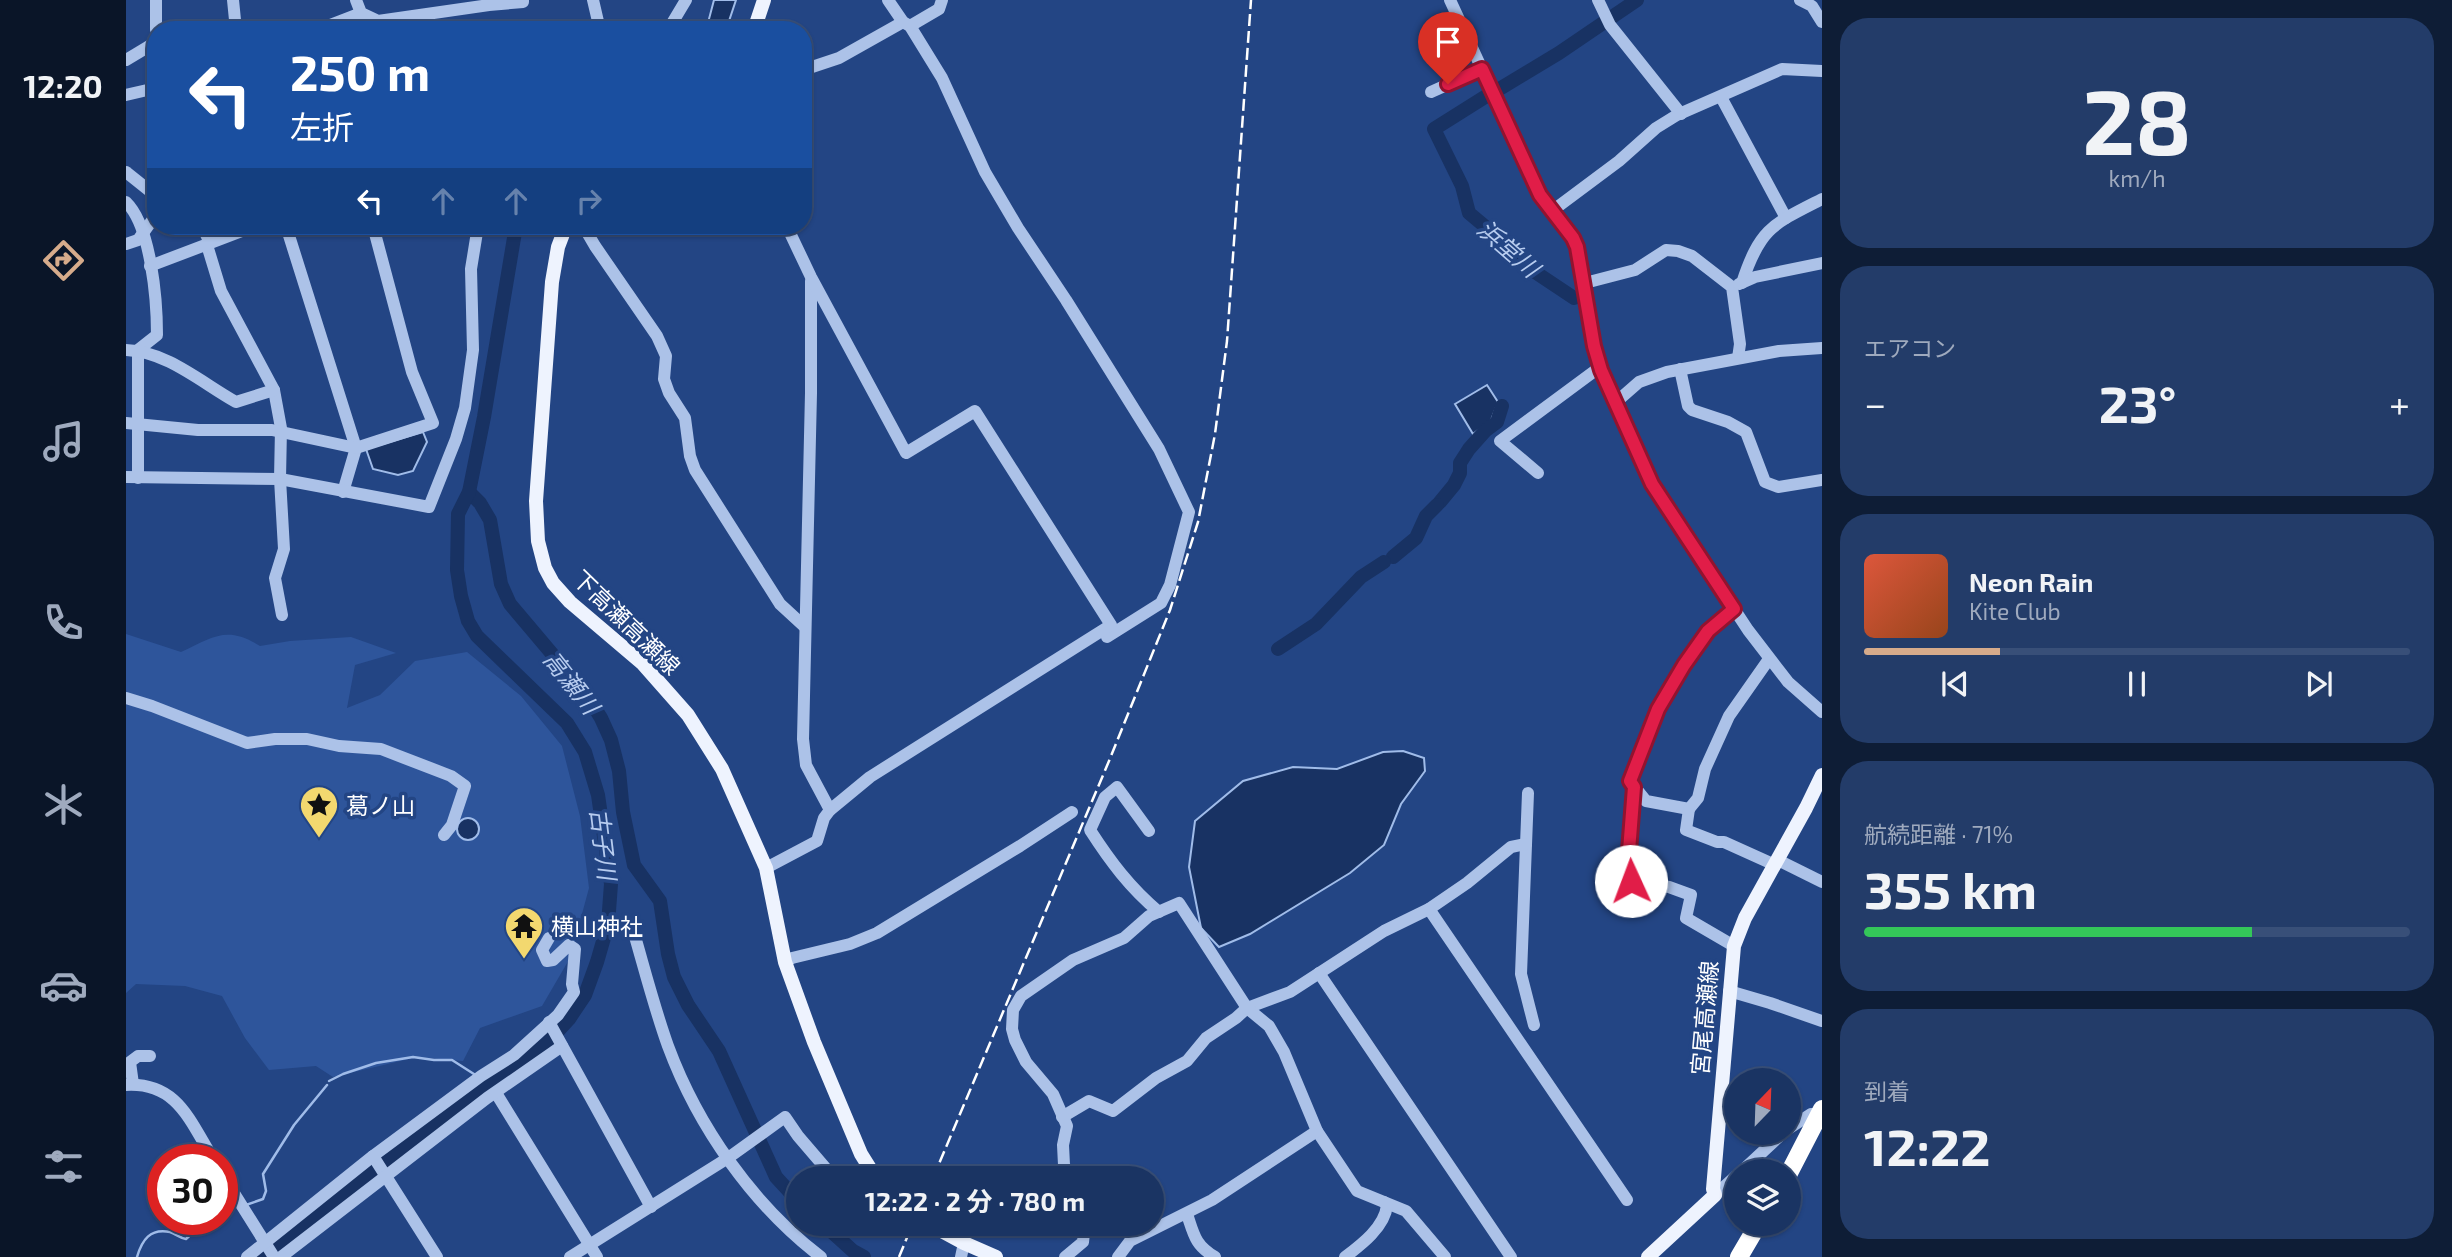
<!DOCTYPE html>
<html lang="ja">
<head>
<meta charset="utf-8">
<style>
	:root { --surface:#1a3463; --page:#233c69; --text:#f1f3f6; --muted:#9faabe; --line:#384f78; --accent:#d6ab8b }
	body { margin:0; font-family:"Exo 2","Noto Sans JP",sans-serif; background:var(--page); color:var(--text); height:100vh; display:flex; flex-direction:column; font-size:26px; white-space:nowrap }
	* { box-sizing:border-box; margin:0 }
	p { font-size:23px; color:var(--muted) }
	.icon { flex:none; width:38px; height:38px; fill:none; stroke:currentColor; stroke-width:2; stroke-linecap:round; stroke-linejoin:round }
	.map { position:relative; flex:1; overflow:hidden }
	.drawer { display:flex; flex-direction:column; gap:18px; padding:18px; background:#0e1d36; width:630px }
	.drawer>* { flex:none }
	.banner { position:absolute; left:21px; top:21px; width:665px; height:214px; border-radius:28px; box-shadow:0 2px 5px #0004,0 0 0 2px var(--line); background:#1a4fa0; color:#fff; overflow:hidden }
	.needle { width:46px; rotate:23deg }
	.buttons { position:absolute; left:1598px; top:1068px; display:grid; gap:14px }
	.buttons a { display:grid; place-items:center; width:77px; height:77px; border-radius:50%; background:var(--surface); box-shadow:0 2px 5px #0004,0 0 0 2px var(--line); font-size:35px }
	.speed { position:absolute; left:21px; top:1144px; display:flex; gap:14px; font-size:35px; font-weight:700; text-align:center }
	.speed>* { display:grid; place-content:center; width:91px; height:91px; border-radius:50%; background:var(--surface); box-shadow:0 2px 5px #0004,0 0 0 2px var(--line); line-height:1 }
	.speed .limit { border:10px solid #d22; background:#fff; color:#111 }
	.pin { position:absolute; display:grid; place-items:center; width:60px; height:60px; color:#fff; margin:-72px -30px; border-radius:50% 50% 50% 0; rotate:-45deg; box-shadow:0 0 7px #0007 }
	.pin .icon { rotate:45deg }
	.me { position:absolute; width:77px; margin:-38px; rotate:358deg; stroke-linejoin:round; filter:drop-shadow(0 0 5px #0008) }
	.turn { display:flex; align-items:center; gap:24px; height:147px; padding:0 28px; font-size:32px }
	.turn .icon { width:91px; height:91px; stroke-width:2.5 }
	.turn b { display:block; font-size:49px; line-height:60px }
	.lanes { display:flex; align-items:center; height:66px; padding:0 28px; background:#0003; justify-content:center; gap:35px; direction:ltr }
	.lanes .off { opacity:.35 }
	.big { font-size:52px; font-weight:700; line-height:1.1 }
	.drawer .widget { flex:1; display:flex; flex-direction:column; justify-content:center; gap:10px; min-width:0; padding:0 24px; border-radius:28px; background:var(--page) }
	.drawer .dial { align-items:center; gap:0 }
	.dial b { font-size:91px; line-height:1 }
	.song { display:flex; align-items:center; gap:21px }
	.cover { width:84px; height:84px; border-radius:10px; background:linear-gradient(135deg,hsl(10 70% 55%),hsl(20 70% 35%)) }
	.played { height:7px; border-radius:4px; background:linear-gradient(90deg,var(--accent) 25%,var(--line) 25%) }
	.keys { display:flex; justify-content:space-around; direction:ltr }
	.heat { display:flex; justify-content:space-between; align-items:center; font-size:38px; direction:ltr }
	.charge { height:10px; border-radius:5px; background:linear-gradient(90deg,#34c759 71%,var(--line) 0) }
	.trip { position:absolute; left:660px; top:1166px; width:378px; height:70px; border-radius:35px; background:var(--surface); box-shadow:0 2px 5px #0004,0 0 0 2px var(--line); font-weight:700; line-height:70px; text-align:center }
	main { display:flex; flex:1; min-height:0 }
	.dock { display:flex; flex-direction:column; width:126px; justify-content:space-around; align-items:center; background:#0a1528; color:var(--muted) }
	.dock .icon { width:49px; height:49px }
	.dock .current { color:var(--accent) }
	.dock b { font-size:32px; color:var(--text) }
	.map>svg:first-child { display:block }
	.green { fill:#2e559b }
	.water { fill:#183263; stroke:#a0bce9; stroke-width:2 }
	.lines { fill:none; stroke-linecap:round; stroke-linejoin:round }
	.stream { stroke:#a0bce9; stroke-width:2.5 }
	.river { stroke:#183263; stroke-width:14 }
	.minor { stroke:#acc2e8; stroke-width:12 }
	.major { stroke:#eef3fe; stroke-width:14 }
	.highway { stroke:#fff; stroke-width:18 }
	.rail { stroke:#fff; stroke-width:2.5; stroke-dasharray:12 5; stroke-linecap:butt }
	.route-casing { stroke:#92132f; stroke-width:18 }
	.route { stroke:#e11d48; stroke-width:12 }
	.labels { text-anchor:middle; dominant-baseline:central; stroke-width:7; stroke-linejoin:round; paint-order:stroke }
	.street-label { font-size:23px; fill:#fff; stroke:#234584 }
	.poi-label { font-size:23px; fill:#fff; stroke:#234584; text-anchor:start }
	.water-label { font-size:24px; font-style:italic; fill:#b7ccef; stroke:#234584 }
</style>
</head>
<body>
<main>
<nav class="dock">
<b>12:20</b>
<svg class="icon current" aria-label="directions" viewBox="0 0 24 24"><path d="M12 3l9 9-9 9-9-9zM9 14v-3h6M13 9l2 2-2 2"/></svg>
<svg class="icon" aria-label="music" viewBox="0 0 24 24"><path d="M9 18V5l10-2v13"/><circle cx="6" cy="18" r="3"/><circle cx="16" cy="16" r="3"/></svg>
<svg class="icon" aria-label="phone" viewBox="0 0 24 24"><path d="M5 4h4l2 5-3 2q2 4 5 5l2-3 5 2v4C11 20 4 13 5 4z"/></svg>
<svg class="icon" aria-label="climate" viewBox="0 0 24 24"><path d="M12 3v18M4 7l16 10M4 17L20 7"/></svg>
<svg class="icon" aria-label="car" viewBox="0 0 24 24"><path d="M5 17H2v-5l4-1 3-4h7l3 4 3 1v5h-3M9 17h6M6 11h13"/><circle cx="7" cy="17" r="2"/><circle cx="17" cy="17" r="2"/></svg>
<svg class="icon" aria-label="filters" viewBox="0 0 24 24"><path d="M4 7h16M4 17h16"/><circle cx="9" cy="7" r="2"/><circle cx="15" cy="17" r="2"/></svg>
</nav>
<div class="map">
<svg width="1696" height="1257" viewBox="0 0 1696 1257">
	<rect width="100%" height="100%" fill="#234584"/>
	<!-- green -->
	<path class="green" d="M 0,634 L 55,652 C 87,637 101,625 134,646 L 164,641 L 225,637 L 270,653 L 229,665 L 221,708 L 254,695 L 289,661 L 341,652 L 395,696 L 436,746 L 454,816 L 463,888 L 444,958 L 416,1006 L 354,1028 L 337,1061 L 291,1057 L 207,1077 L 190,1066 L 143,1070 L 119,1038 L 96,996 L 59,986 L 10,984 L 0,993 Z"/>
	<!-- water -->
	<g class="water">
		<polygon points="588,0 610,0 600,30 577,30 583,19"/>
		<polygon points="1361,385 1372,402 1365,420 1347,434 1329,404"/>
		<polygon points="297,432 301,442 287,471 272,475 247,469 240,449"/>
		<polygon points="1277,751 1298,758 1299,771 1275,804 1258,845 1224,873 1124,934 1093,947 1075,928 1063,867 1069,821 1117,781 1167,767 1211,769 1257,752"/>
		<circle cx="342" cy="829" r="11"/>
	</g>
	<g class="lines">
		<!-- stream -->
		<g class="stream">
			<polyline points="357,1079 364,1084"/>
			<polyline points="203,1081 217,1074 250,1063 287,1057 308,1060 326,1060 351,1076"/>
			<polyline points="120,1205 137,1199 140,1191 137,1174 168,1125 201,1085"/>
			<polyline points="96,1211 110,1206"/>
			<path d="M 11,1257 C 16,1240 24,1228 44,1232 C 50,1234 54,1238 60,1239 L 81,1220"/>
		</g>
		<!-- river -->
		<g class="river">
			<polyline points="1370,91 1433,53 1511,0"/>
			<polyline points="1362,95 1308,129 1336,186 1343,213 1380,244 1400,266 1448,298"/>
			<polyline points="343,492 354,503 364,520 375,584 384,604 460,694 475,718 485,740 493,771 497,812 508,865 534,901 542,954 548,977 562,1005 593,1051 650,1177 672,1201"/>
			<polyline points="1314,502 1328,485 1334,473 1334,463 1343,449 1359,431 1371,422 1376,406"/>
			<polyline points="1267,557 1290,538 1300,516 1311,505"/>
			<polyline points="1152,649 1190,624 1235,577 1258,562"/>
			<polyline points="696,1223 727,1251 738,1257"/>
			<polyline points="138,1257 317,1118 420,1044 443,1019 459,995 471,962 482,924 485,884 472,795 459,752 441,723 351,636 342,621 335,596 331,570 332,514 343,492 358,417 390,226"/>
		</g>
		<!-- minor -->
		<g class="minor">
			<polyline points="30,0 30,30"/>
			<polyline points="107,0 110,30"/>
			<polyline points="230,0 235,13 252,21 363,5 397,2 397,0"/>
			<polyline points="467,0 474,30"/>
			<polyline points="762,0 777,22 784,26 816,78 859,172 892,228 940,300 1033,449 1063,512 1044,585 1035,603 981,637"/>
			<polyline points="1324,0 1414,195 1451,247 1468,346 1475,370 1526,484 1622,630 1662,682 1696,712"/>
			<polyline points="1472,0 1484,25 1555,114"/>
			<polyline points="1674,0 1686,6 1696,22"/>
			<polyline points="784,26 813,9 816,0"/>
			<polyline points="191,30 235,13"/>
			<polyline points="542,30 560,0"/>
			<polyline points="0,60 30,42"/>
			<polyline points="677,70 713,58 777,22"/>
			<polyline points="1305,92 1356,69"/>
			<polyline points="0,95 30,88"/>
			<polyline points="1595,97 1660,218"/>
			<polyline points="0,172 30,196"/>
			<path d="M 0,202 C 25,226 31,300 31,335 L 12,350 L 12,478"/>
			<polyline points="1426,211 1493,161 1530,128 1551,115 1656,69 1696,71"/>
			<polyline points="76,226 84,243"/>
			<polyline points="160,226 230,448 217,492"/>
			<polyline points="462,226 462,234 469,246 531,336 540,356 538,379 543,393 559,418 564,456 569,470 654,604 679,627"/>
			<polyline points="0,244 12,240 30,215"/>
			<polyline points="81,245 95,291 148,390 155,428 154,479 158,549 149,578 156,615"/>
			<polyline points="24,266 129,226"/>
			<polyline points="685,281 685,393 677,739 680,765 704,810"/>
			<polyline points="1459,283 1509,270 1540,250 1552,251 1566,256 1606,287 1614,344 1612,358"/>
			<path d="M 1616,283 C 1634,228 1647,224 1696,199"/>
			<polyline points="1613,284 1629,277 1696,263"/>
			<path d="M 0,350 C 40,351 76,383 110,402 L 148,390"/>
			<polyline points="1554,369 1562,406 1566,410 1602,422 1620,432 1639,482 1652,487 1696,480"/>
			<polyline points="1489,403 1513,382 1541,372 1653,351 1696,348"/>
			<polyline points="0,423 72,430 146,430 230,448 307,423 286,372 247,226"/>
			<polyline points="1412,473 1374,441 1474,367"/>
			<polyline points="0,477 154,479 303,507 330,439 339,408 347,350 345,269 352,226"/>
			<path d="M 1608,609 C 1554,649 1528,721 1504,781 L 1520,801 L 1563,809 L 1572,798 L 1579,769 L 1603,716 L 1643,659"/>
			<polyline points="0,698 26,706 121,743 149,739 181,739 213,746 255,749 325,776 339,786 326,825 318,835"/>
			<polyline points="1508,787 1503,851 1505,881 1543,887 1565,895 1560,918 1608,946"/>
			<polyline points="1402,793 1395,974 1408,1025"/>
			<polyline points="1563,809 1560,830 1591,842 1598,842 1649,865"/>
			<path d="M 1023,831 L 991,787 L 979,797 L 964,830 C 984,861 1004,888 1033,912"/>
			<polyline points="1652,860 1696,882"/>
			<polyline points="640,868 691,841 698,818 704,810 744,777 985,625 849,411 780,453 685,277 665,235 664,226"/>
			<polyline points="1303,909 1501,1200"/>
			<path d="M 504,928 L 508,933 C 519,971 529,1010 542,1046 C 572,1127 627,1205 695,1257"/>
			<polyline points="659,962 666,958 724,944 751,933 894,846 946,812"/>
			<polyline points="1193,973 1385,1257"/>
			<polyline points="1603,991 1644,1003 1696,1021"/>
			<polyline points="423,1022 525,1207"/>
			<polyline points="7,1084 4,1062 12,1056 24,1056"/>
			<path d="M 0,1085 C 52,1082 64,1122 88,1160"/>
			<polyline points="370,1093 471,1257"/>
			<polyline points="936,1117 963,1101 987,1111 1030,1078 1061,1061 1080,1038 1110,1018 1121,1008 1164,992 1258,931 1303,909 1341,883 1385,847 1400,844"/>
			<polyline points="1662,1129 1685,1114 1694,1114"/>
			<polyline points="247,1156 311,1257"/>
			<polyline points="1616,1171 1658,1132"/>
			<polyline points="96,1174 148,1257"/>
			<polyline points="945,1178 938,1165 937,1145 941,1126 927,1094 900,1062 889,1040 886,1029 887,1010 895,996 947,960 998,938 1023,916 1053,903 1121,1008 1143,1026 1158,1052 1191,1131 1231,1191 1280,1211 1319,1257"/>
			<polyline points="1589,1195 1610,1176"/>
			<path d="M 1061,1214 C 1068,1235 1069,1245 1089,1257"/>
			<polyline points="121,1257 247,1156 355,1076 388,1055 432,1015 448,992 446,984 449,949 443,945 427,960 421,961 416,950 423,938"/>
			<polyline points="155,1257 361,1098 436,1046"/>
			<polyline points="444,1257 602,1158 659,1117 672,1136 708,1178"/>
			<polyline points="835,1257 838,1243"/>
			<polyline points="939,1257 957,1242 959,1223"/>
			<polyline points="992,1257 1004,1241 1086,1200 1191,1131"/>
			<path d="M 1219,1257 C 1235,1245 1259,1227 1261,1205 L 1258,1202"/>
		</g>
		<!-- major -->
		<g class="major">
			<polyline points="628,30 638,0"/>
			<polyline points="440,226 432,247 426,282 410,501 412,541 419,568 427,583 444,602 517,664 562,715 596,769 640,868 659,962 688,1042 735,1154 750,1178"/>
			<polyline points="801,1223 838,1243 870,1257"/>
			<polyline points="1522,1257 1589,1195 1587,1189 1608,946 1619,918 1680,808 1696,775"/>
		</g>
		<!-- highway -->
		<g class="highway">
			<polyline points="1662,1175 1696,1109"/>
			<polyline points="1613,1257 1633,1223"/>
		</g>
		<!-- rail -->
		<g class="rail">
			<polyline points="807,1178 983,761 1044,610 1072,522 1089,434 1101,341 1125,0"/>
			<polyline points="773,1257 787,1223"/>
		</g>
	</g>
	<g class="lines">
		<!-- route casing -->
		<g class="route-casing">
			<polyline id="route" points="1322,84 1356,69 1414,195 1447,238 1451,247 1468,346 1475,370 1526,484 1608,609 1582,631 1558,665 1532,709 1504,781 1508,787 1503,851 1505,881"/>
		</g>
		<!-- route -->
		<use href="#route" class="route"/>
	</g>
	<!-- icons -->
	<defs>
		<g id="sight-pin" transform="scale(2.0125)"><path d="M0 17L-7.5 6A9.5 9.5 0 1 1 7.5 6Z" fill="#f3d86f" stroke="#234584"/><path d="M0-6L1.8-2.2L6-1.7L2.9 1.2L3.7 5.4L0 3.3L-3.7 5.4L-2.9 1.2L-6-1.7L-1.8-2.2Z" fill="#111"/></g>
		<g id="temple-pin" transform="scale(2.0125)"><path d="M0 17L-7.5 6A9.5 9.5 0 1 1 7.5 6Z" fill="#f3d86f" stroke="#234584"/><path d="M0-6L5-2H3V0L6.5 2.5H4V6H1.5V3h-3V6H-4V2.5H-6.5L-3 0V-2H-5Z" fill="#111"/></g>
	</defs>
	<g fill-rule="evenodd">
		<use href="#sight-pin" x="193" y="805"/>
		<use href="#temple-pin" x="398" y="926"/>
	</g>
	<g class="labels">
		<!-- street labels -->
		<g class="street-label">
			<text transform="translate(501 622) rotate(44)">下高瀬高瀬線</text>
			<text transform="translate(1578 1018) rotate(-85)">宮尾高瀬線</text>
		</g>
		<!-- poi labels -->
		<g class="poi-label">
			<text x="220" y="805">葛ノ山</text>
			<text x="425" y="926">横山神社</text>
		</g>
		<!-- water labels -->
		<g class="water-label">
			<text transform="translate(1383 248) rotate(41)">浜堂川</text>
			<text transform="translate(446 682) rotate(52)">高瀬川</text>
			<text transform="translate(478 844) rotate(83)">古子川</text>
		</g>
	</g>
</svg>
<div class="buttons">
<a><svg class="needle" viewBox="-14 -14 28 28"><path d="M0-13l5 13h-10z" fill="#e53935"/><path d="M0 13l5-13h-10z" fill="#9faabe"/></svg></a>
<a><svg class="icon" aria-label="layers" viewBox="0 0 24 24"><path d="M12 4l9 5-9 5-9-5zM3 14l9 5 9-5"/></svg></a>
</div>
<div class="speed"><div class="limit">30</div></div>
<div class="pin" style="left:1322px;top:84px;background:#d93025"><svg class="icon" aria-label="arrive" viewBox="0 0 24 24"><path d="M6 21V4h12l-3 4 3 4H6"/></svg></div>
<svg class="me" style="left:1505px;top:881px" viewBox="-20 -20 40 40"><circle r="19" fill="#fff"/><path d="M0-13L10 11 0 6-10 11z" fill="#e11d48"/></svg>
<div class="trip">12:22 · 2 分 · 780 m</div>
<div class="banner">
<div class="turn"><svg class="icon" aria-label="left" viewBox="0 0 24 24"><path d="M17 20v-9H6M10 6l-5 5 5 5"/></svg><div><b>250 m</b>左折</div></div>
<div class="lanes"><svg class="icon" aria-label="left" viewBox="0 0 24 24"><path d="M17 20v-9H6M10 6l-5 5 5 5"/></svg><svg class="icon off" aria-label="ahead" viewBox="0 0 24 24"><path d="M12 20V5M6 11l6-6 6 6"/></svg><svg class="icon off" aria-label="ahead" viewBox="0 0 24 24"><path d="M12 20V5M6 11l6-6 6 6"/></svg><svg class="icon off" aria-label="right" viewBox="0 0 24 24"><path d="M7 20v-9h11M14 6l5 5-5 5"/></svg></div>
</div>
</div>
<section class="drawer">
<div class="widget dial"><b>28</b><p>km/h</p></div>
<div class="widget"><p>エアコン</p>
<div class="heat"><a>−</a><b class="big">23°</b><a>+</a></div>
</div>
<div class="widget">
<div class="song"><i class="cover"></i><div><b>Neon Rain</b><p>Kite Club</p></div></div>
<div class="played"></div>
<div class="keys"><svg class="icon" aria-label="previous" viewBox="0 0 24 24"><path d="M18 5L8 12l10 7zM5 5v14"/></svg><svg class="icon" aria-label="pause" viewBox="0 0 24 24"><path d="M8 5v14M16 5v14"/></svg><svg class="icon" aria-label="next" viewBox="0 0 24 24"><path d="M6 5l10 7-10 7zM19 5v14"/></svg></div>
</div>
<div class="widget"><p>航続距離 · 71%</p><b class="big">355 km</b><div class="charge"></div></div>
<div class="widget"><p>到着</p><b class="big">12:22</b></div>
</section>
</main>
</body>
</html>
